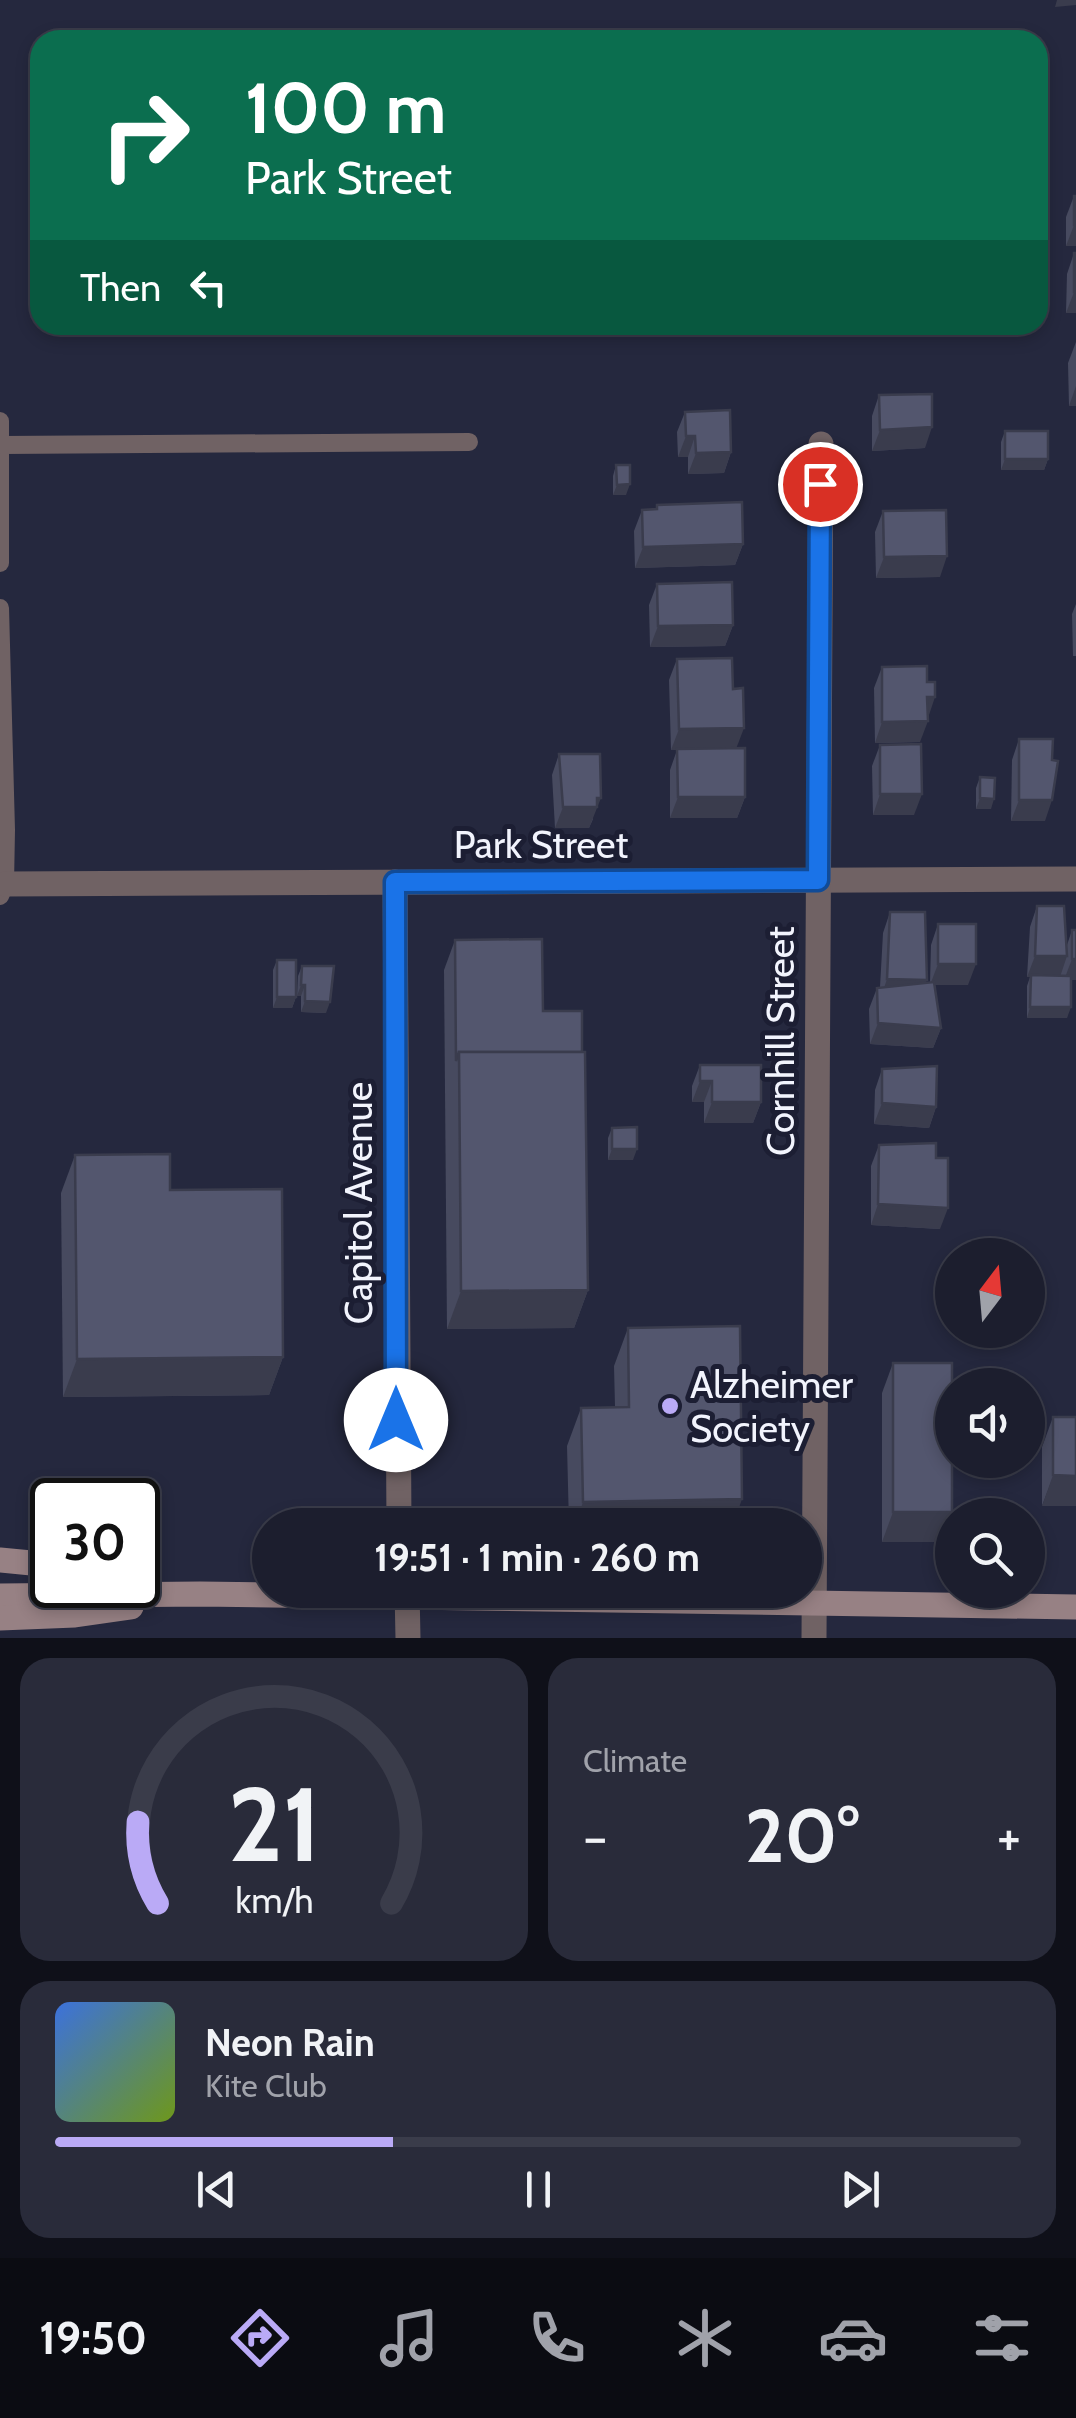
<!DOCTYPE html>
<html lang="en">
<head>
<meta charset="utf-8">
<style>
	:root { --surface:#1c1e2e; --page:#292b3a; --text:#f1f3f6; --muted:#a0a2aa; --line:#3a3c4a; --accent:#baaaf6 }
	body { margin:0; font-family:Cabin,sans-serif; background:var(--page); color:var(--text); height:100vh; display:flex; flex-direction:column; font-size:38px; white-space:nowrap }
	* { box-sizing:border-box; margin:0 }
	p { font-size:32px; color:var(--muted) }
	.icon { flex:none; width:55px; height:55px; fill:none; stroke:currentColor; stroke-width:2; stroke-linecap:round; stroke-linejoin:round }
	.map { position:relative; height:1638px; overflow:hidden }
	.side { display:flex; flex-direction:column; gap:20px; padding:20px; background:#0f1019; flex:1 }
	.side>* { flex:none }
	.banner { position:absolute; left:30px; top:30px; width:1018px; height:305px; border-radius:30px; box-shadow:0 5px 15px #0003,0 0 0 2px var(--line); background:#0b6e4f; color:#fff; overflow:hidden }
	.needle { width:65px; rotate:16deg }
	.fabs { position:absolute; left:935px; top:1238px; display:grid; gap:20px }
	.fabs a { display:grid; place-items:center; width:110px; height:110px; border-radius:50%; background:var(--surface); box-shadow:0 5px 15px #0003,0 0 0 2px var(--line); font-size:50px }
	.speed { position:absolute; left:30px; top:1478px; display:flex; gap:20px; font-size:50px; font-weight:700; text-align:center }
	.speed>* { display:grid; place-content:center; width:130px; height:130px; border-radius:50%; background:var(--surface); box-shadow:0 5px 15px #0003,0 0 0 2px var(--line); line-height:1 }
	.speed .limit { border:5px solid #111; border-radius:15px; background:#fff; color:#111 }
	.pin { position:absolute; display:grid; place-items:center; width:85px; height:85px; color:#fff; margin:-42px; border:5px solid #fff; border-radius:50%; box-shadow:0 2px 10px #0007 }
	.me { position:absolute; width:110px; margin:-55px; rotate:0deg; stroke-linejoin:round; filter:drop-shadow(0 0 8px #0008) }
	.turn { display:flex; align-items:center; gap:35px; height:210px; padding:0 50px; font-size:45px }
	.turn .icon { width:130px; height:130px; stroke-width:2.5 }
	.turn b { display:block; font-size:70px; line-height:85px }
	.then { display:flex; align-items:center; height:95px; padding:0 50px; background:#0003; gap:20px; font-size:38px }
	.big { font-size:75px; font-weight:700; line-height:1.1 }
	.side .tile { flex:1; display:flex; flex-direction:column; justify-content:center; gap:15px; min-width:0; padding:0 35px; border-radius:30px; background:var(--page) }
	.side .dial { align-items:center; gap:0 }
	.dial svg { height:260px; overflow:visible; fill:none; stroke:var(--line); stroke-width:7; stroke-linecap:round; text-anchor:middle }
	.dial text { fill:var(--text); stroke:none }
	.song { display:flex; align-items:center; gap:30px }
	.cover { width:120px; height:120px; border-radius:15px; background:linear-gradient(135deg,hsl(220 70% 55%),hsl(80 70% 35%)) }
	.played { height:10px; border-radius:5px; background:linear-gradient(90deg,var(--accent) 35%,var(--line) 35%) }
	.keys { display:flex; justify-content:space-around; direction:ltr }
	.heat { display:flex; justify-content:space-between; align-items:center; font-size:55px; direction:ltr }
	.side .tiles { flex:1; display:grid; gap:20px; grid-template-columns:1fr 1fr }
	.tile:last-child { grid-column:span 2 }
	.trip { position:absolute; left:252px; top:1508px; width:570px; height:100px; border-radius:50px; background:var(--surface); box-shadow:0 5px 15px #0003,0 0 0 2px var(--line); font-weight:700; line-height:100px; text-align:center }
	.tabs { display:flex; height:160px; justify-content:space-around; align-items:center; background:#0b0c12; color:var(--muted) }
	.tabs .icon { width:70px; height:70px }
	.tabs .active { color:var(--accent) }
	.tabs b { font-size:45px; color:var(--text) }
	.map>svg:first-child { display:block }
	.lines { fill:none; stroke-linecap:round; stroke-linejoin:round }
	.lane { stroke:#706264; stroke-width:18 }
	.street { stroke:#706264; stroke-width:25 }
	.secondary { stroke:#978184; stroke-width:25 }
	.wall { fill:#474a5f }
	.shaded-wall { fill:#3a3c4d }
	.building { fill:#53566e; stroke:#3a3c4d; stroke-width:2.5 }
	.route-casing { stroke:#114b97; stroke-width:25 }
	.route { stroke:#1a73e8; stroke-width:18 }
	.poi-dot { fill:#baaaf6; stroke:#1c1e33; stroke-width:4 }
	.labels { text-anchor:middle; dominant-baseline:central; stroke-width:10; stroke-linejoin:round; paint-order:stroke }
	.street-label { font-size:38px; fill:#f2f4fd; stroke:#1c1e33 }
	.poi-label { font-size:38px; fill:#f2f4fd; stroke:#1c1e33; text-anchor:start }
</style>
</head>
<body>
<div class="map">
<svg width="1076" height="1638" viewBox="0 0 1076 1638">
	<rect width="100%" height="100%" fill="#25283e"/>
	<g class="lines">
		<!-- lane -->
		<g class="lane">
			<polyline points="0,421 0,563"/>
			<polyline points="2,445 469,442"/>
			<polyline points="0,608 6,830 5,884 0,896"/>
		</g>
		<!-- street -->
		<g class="street">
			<polyline points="395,882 399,1525"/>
			<polyline points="5,884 1076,879"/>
			<polyline points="407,1590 408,1638"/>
			<polyline points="814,1638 821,444"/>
		</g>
		<!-- secondary -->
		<g class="secondary">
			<polyline points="0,1560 52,1565"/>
			<polyline points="0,1596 200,1594 1076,1607"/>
			<polyline points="0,1618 75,1615 131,1607"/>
		</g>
	</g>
	<!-- wall -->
	<g class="wall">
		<polygon points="1074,196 1076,246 1066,246 1066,217"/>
		<polygon points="1074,253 1076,313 1066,313 1067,274"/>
		<polygon points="1076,342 1076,406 1069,406 1068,363"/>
		<polygon points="879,395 925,448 872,451 872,416"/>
		<polygon points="685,412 731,452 724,473 688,474 688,457 678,457 677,432"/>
		<polygon points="1005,431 1048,459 1044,470 1001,470 1001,442"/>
		<polygon points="616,465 626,495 613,495 613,476"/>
		<polygon points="657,505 743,544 735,565 635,568 634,531 642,510 655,510"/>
		<polygon points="883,511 940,577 876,578 875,532"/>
		<polygon points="657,584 733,625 725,646 650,647 649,605"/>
		<polygon points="1076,604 1076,656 1073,656 1072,614"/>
		<polygon points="677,659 736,748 745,797 737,818 670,818 670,770 677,750 671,750 669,680"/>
		<polygon points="882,667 920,742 875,743 874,688"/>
		<polygon points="1019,739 1045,821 1011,821 1012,760"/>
		<polygon points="880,745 914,815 873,815 872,766"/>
		<polygon points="559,754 593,819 589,828 555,828 552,775"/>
		<polygon points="980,777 991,809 976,809 976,788"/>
		<polygon points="1037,906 1067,945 1072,930 1076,930 1067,1018 1027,1018 1027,986 1030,977 1027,977 1030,927"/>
		<polygon points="890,912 925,983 930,983 931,945 938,924 968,985 934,985 941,1028 933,1048 870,1044 869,1009 877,988 880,987 883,933"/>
		<polygon points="455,940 543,1011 588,1290 574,1328 447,1329 444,970"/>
		<polygon points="277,960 296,997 292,1008 273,1008 273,970"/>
		<polygon points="302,966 326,1013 301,1012 301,996 297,996 298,976"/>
		<polygon points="700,1065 761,1102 753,1123 704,1123 704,1102 692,1102 692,1086"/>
		<polygon points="882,1069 936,1107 929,1128 874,1124 875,1090"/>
		<polygon points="612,1128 633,1160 608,1160 608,1138"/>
		<polygon points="879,1145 936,1158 940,1229 871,1225 871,1166"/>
		<polygon points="75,1155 170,1190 283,1357 269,1395 63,1397 61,1193"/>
		<polygon points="628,1328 733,1525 569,1525 567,1446 581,1408 615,1407 614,1366"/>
		<polygon points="893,1363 941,1542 882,1542 882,1393"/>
		<polygon points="1053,1417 1076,1417 1042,1506 1042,1447"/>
	</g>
	<!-- shaded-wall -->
	<g class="shaded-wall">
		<polygon points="1057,0 1076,0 1076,5 1055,7"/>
		<polygon points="1074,225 1076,225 1076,246 1066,246"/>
		<polygon points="1074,292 1076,292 1076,313 1066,313"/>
		<polygon points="1076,386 1076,406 1069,406"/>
		<polygon points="932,427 925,448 872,451 880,430"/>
		<polygon points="686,436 695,436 688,457 678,457"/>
		<polygon points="731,452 724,473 688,474 696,453"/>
		<polygon points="1005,459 1048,459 1044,470 1001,470"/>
		<polygon points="630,484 626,495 613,495 617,485"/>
		<polygon points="743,544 735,565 635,568 643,547"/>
		<polygon points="947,556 940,577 876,578 884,557"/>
		<polygon points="733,625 725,646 650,647 658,626"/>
		<polygon points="927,697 935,697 928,718"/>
		<polygon points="928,721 920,742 875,743 882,722"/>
		<polygon points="744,728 736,749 671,750 679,729"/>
		<polygon points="880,794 922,794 914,815 873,815"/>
		<polygon points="678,797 745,797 737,818 670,818"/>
		<polygon points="597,798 601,798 589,828 555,828 563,807"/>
		<polygon points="980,798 994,799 991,809 976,809"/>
		<polygon points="1019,800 1052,800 1045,821 1011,821"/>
		<polygon points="1035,956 1067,956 1060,977 1027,977"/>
		<polygon points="1072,959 1076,959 1076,980 1064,980"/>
		<polygon points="938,964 976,964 968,985 930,985"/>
		<polygon points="887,979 927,980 919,1001 880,1000"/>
		<polygon points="301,985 305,985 301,996 297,996"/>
		<polygon points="277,997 296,997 292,1008 273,1008"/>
		<polygon points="305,1001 330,1002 326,1013 301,1012"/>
		<polygon points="1030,1007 1071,1007 1067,1018 1027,1018"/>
		<polygon points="878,1023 941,1028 933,1048 870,1044"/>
		<polygon points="700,1081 712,1081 704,1102 692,1102"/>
		<polygon points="712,1102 761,1102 753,1123 704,1123"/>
		<polygon points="882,1103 936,1107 929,1128 874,1124"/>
		<polygon points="612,1149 637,1149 633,1160 608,1160"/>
		<polygon points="878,1204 948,1208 940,1229 871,1225"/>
		<polygon points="588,1290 574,1328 447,1329 461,1291"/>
		<polygon points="283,1357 269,1395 63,1397 77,1359"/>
		<polygon points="1053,1475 1076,1476 1076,1506 1042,1506"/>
		<polygon points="742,1499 733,1525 575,1525 583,1502"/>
		<polygon points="893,1512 952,1512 941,1542 882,1542"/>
	</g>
	<!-- building -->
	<g class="building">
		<rect x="1074" y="196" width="2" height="29"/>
		<rect x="1074" y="253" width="2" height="39"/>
		<polygon points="932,394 932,427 880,430 879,395"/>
		<polygon points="730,410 731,452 696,453 695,436 686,436 685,412"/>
		<rect x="1005" y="431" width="43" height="28"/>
		<polygon points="616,465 630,465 630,484 617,485"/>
		<polygon points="742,502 743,544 643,547 642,510 657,509 657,505"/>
		<polygon points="946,510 947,556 884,557 883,511"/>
		<polygon points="732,582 733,625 658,626 657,584"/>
		<polygon points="732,658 733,689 743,688 744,728 679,729 677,659"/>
		<polygon points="927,666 927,682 935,682 935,697 927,697 928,721 882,722 882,667"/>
		<polygon points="1019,739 1053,739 1052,760 1058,761 1052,800 1019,800"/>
		<polygon points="921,744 922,794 880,794 880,745"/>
		<polygon points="745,748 745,797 678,797 677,749"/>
		<polygon points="559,754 600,754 601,798 597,798 597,807 563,807"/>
		<polygon points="980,777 995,778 994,799 980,798"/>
		<polygon points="1037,906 1064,906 1067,956 1035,956"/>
		<polygon points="890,912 925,912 927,980 887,979"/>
		<rect x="938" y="924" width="38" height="40"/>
		<rect x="1072" y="930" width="4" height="29"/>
		<polygon points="542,939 543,1011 582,1011 582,1052 459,1052 456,1061 455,940"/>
		<rect x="277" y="960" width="19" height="37"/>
		<polygon points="302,966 334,966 330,1002 305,1001 305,985 301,985"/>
		<polygon points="1031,975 1071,976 1071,1007 1030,1007"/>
		<polygon points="934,982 941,1028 878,1023 877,988"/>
		<polygon points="459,1052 585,1052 588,1290 461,1291"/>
		<polygon points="700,1065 761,1065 761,1102 712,1102 712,1081 700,1081"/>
		<polygon points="937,1066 936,1107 882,1103 882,1069"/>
		<polygon points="637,1127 637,1149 612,1149 612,1128"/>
		<polygon points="936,1143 936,1158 948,1158 948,1208 878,1204 879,1145"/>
		<polygon points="170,1154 170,1190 282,1189 283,1357 77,1359 75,1155"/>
		<polygon points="740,1326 742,1499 583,1502 581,1408 629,1407 628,1328"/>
		<rect x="893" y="1363" width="59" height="149"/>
		<polygon points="1053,1417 1076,1417 1076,1476 1053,1475"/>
	</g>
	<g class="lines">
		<!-- route casing -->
		<g class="route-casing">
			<polyline id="route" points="396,1420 395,882 818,880 820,484"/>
		</g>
		<!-- route -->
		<use href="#route" class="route"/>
	</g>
	<!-- markers -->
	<circle class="poi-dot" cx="670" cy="1406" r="10"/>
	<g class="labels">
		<!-- street labels -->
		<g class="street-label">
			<text x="541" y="844">Park Street</text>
			<text transform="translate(780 1041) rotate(-90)">Cornhill Street</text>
			<text transform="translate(358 1203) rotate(-90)">Capitol Avenue</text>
		</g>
		<!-- poi labels -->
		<g class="poi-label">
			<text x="690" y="1384">Alzheimer<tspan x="690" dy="44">Society</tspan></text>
		</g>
	</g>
</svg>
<div class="fabs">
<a><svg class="needle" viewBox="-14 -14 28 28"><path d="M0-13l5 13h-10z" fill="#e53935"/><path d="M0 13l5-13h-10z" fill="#a0a2aa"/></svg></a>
<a><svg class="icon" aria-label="sound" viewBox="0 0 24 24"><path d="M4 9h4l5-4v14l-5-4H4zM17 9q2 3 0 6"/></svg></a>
<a><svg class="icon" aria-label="search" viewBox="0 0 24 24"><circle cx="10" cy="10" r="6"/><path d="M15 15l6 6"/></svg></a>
</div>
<div class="speed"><div class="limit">30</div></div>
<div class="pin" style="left:820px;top:484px;background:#d93025"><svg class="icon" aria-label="arrive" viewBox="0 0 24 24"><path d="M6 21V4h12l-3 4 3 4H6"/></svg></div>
<svg class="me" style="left:396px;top:1420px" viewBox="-20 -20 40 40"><circle r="19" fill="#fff"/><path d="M0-13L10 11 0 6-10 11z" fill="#1a73e8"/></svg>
<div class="trip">19:51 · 1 min · 260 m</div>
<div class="banner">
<div class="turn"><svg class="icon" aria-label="right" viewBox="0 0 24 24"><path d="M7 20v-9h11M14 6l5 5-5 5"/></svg><div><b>100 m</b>Park Street</div></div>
<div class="then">Then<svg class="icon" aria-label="left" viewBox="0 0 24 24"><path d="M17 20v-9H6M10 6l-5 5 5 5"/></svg></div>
</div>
</div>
<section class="side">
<div class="tiles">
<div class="tile dial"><svg viewBox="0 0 100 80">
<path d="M14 69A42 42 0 1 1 86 69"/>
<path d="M14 69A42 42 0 0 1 8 44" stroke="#baaaf6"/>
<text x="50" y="56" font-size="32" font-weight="700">21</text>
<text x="50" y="72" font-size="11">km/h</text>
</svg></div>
<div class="tile"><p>Climate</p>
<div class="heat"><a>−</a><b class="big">20°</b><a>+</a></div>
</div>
<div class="tile">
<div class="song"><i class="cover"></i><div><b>Neon Rain</b><p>Kite Club</p></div></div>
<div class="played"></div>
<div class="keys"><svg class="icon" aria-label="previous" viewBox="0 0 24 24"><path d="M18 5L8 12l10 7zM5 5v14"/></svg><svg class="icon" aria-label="pause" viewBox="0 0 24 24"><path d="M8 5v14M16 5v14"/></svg><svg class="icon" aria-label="next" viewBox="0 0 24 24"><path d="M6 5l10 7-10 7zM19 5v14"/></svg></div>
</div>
</div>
</section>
<nav class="tabs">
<b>19:50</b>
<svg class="icon active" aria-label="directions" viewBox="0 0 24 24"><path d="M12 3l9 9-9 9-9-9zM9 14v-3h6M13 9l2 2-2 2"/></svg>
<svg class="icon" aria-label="music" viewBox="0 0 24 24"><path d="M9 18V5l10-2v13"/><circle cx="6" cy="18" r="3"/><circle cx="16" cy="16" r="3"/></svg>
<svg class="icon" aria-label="phone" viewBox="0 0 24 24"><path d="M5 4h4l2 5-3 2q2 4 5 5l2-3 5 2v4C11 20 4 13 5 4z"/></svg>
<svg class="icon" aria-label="climate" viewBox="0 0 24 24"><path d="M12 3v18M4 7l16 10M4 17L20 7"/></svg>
<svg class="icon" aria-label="car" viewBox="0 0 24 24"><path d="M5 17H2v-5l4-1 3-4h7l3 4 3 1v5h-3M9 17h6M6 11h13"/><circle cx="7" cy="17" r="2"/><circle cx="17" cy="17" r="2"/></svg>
<svg class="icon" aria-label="filters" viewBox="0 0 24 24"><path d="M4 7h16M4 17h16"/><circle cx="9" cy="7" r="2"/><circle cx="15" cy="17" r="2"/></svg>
</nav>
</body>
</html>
